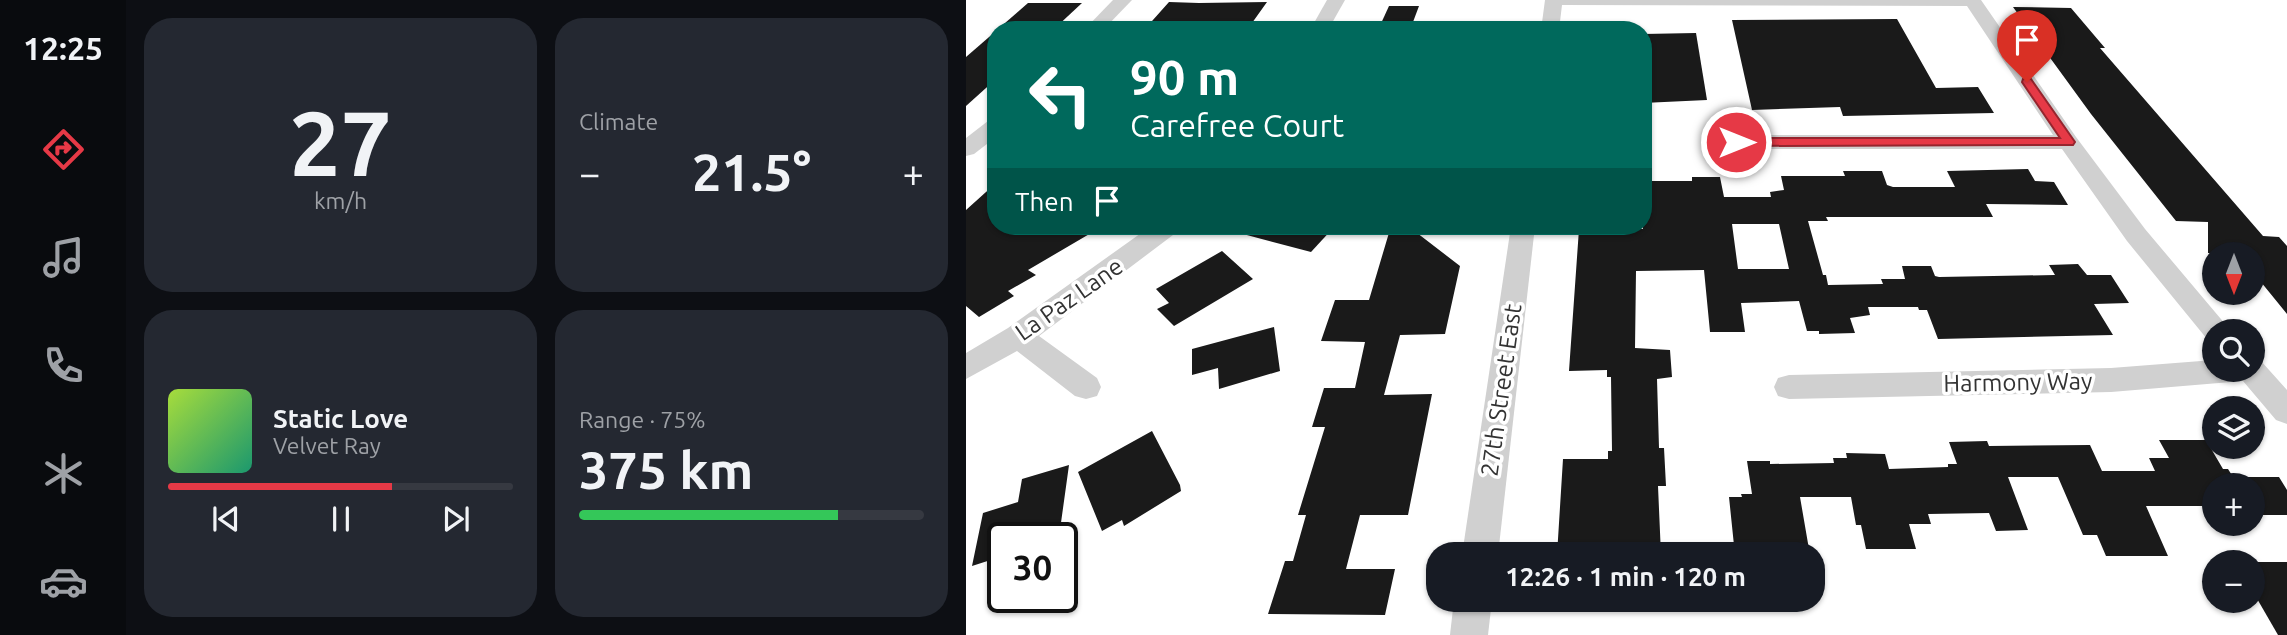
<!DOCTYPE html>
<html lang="en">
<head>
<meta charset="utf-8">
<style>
	:root { --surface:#171b24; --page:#242831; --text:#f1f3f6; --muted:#9ea1a6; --line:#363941; --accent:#e63946 }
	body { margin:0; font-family:Ubuntu,sans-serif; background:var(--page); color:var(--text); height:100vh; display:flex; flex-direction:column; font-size:26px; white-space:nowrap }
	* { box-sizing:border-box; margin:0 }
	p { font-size:23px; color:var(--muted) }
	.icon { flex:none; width:38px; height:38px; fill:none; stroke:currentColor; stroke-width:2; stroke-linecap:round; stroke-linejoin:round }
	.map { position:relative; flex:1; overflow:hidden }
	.details { display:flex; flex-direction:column; gap:18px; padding:18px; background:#0d0f14; width:840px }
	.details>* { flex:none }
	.hud { position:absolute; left:21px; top:21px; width:665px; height:214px; border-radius:28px; box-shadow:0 2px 5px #0004; background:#00695c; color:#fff; overflow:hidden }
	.needle { width:46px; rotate:180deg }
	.controls { position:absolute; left:1236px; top:242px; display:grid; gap:14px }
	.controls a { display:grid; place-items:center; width:63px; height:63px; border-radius:50%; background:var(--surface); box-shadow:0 2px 5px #0004; font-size:35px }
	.speed { position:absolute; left:21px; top:522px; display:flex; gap:14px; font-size:35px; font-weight:700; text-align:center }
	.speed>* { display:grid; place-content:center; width:91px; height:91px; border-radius:50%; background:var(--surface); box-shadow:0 2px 5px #0004; line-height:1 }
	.speed .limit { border:4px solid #111; border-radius:10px; background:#fff; color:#111 }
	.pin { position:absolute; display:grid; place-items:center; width:60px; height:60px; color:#fff; margin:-72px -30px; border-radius:50% 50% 50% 0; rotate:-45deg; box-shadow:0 0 7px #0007 }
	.pin .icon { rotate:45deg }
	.me { position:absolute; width:77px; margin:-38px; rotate:90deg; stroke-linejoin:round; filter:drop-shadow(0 0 5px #0008) }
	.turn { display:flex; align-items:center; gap:24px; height:147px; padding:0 28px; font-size:32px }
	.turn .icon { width:91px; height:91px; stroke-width:2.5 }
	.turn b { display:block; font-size:49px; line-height:60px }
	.then { display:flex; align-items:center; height:66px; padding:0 28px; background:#0003; gap:14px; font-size:26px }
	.big { font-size:52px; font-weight:700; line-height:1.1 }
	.details .tile { flex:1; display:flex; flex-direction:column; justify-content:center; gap:10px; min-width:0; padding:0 24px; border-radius:28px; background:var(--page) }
	.details .dial { align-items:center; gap:0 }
	.dial b { font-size:91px; line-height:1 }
	.song { display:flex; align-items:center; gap:21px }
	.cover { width:84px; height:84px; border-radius:10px; background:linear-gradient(135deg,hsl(80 70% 55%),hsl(160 70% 35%)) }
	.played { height:7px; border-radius:4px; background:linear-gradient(90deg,var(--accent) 65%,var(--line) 65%) }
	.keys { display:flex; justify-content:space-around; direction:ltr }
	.heat { display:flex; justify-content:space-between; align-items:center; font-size:38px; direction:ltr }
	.charge { height:10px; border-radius:5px; background:linear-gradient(90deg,#34c759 75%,var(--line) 0) }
	.details .tiles { flex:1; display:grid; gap:18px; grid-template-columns:repeat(2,1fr) }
	.trip { position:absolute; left:460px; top:542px; width:399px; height:70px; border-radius:28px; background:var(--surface); box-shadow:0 2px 5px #0004; font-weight:700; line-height:70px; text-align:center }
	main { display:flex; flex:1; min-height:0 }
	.tab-bar { display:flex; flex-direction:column; width:126px; justify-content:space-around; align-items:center; background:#090b0e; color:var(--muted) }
	.tab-bar .icon { width:49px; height:49px }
	.tab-bar .active { color:var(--accent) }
	.tab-bar b { font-size:32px; color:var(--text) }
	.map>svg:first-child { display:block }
	.building { fill:#1a1a1a; fill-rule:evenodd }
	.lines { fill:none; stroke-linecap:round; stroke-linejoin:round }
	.minor { fill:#d0d0d0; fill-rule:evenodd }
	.route { fill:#e63946; stroke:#96252e; stroke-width:2 }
	.labels { text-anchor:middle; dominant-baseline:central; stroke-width:7; stroke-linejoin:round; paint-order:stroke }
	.street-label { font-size:24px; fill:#333; stroke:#fff }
</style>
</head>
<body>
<main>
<nav class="tab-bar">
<b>12:25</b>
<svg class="icon active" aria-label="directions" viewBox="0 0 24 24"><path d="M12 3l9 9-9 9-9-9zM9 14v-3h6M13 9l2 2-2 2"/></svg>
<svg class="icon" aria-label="music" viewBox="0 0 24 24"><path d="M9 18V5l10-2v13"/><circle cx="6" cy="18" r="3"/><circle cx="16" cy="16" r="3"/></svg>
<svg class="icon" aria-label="phone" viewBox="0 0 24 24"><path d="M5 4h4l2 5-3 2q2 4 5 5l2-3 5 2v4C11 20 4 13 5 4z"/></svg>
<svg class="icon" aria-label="climate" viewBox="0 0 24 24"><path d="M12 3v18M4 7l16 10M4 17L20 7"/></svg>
<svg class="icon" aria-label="car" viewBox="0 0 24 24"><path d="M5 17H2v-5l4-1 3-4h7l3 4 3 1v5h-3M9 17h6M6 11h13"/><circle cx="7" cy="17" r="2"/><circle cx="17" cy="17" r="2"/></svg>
</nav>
<section class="details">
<div class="tiles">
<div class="tile dial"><b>27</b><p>km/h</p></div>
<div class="tile"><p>Climate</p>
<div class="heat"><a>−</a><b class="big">21.5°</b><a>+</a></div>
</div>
<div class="tile">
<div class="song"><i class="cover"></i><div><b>Static Love</b><p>Velvet Ray</p></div></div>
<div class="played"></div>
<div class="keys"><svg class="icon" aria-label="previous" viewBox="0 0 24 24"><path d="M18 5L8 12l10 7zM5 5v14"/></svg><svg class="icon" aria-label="pause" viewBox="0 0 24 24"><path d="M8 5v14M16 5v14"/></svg><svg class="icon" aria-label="next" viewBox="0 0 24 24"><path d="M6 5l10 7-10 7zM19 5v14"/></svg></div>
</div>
<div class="tile"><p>Range · 75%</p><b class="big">375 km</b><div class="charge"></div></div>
</div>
</section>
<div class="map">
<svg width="1321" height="635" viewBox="0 0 1321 635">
	<rect width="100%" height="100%" fill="#fff"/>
	<!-- building -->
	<g class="building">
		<polygon points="203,2 233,3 301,2 281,30 178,30"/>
		<polygon points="62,3 116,3 87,30 31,30"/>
		<polygon points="423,6 453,6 444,30 412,30"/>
		<polygon points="1047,7 1105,8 1139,48 1134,48 1297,236 1313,237 1321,246 1321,314 1286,271 1286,254 1242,253 1242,222 1210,221 1125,114"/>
		<polygon points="931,19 970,88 1012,87 1028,113 877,116 874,107 786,110 766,20"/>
		<polygon points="30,31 30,79 0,106 0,57"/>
		<polygon points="730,33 741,100 677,103 677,34"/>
		<path d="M 1062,169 L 1069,181 L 1088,182 L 1102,205 L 1020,204 L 1027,217 L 860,217 L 862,221 L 842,221 L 857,275 L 860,275 L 862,285 L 917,284 L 915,279 L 939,279 L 936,266 L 965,266 L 969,276 L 973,277 L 1089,275 L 1083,265 L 1112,264 L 1121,275 L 1145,275 L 1163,303 L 1128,304 L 1147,335 L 972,339 L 961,310 L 953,310 L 952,307 L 902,307 L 904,315 L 884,318 L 889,333 L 853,334 L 853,331 L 841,331 L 833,301 L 775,303 L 779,332 L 744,332 L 738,270 L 670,271 L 669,348 L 704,350 L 706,377 L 691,379 L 693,448 L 698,448 L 700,486 L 692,486 L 695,555 L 591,555 L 597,459 L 642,459 L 642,451 L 646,451 L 645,377 L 641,377 L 641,370 L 603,371 L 613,229 L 677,229 L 677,181 L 726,181 L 726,177 L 754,177 L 758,197 L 805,197 L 804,192 L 818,190 L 815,176 L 879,176 L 877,171 L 916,171 L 921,185 L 927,187 L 989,187 L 981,171 ZM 766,224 L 813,224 L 823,269 L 772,269 Z"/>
		<polygon points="30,183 30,226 42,226 56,235 68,226 137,226 62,270 70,275 42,291 48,296 13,317 0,306 0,210"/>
		<polygon points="278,226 369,226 345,252 277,234"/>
		<polygon points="425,226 442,226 494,266 479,334 434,335 418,395 466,394 442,515 394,515 380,569 429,569 419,615 302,614 319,561 327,561 340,515 332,515 359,427 346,427 358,388 389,388 399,342 355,341 369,300 403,300"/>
		<polygon points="256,251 287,279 208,326 191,309 203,303 190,289"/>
		<polygon points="308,327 314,371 253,389 252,368 226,375 226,349"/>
		<polygon points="186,431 214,485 215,491 158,526 156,520 136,531 112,472"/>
		<polygon points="1193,440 1240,440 1257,469 1262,469 1267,477 1313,477 1321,490 1321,515 1286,515 1286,485 1248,485 1248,506 1180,506 1202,556 1140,556 1131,535 1117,535 1092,477 1042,477 1062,530 1030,531 1023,513 962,514 965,524 943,524 950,549 900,549 895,525 890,525 885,497 834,497 844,555 769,555 763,497 776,497 775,494 786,494 781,461 804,461 804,464 868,463 867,458 881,458 880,453 919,454 923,469 982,467 982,464 991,464 983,442 1021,441 1023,446 1124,445 1136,471 1189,471 1183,458 1203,458"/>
		<polygon points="103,465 93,537 37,537 37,556 6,566 17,513 52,502 56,479"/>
		<polygon points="1286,562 1321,562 1321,635 1312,635 1286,590"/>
	</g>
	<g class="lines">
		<!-- minor -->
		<g class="minor">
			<polygon points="147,0 166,0 137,30 118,30"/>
			<polygon points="361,0 379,0 362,30 344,30"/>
			<polygon points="579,0 1015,0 1110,137 1179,229 1265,331 1248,331 1248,341 1241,339 1161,241 1096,149 770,149 762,147 759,142 762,137 770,135 1087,135 1001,6 596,5 593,30 575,30"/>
			<polygon points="30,120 30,137 8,154 0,156 0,138 22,121"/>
			<polygon points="185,226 214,226 211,232 73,336 131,378 135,387 131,396 120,399 109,396 51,351 0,379 0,353 42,328"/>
			<polygon points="545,226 569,226 532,555 496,555"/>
			<polygon points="1286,358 1295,361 1321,390 1321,424 1310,420 1277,381 1145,392 823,399 812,396 808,387 812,378 823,375 1145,368 1248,360 1248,369 1286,369"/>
			<polygon points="488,600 526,600 522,635 484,635"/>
		</g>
	</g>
	<!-- route -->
	<polygon class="route" points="1057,79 1065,79 1109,142 1107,145 770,146 763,142 770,138 1094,138 1056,82"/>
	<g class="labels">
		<!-- street labels -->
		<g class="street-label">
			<text transform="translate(103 299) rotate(-35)">La Paz Lane</text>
			<text transform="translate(1052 382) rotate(-1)">Harmony Way</text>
			<text transform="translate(535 390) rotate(-82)">27th Street East</text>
		</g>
	</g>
</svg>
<div class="controls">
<a><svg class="needle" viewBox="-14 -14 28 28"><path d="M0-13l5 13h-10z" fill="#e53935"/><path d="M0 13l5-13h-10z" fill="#9ea1a6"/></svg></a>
<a><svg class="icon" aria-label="search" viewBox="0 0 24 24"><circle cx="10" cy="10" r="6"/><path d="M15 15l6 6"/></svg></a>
<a><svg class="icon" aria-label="layers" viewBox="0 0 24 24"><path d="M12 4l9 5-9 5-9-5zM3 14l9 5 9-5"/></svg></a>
<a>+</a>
<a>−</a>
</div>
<div class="speed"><div class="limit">30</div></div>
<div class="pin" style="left:1061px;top:82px;background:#d93025"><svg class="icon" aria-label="arrive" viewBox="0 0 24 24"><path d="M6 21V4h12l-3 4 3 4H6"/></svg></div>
<svg class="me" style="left:770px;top:142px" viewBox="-20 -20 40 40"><circle r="17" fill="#e63946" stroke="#fff" stroke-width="3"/><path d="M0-11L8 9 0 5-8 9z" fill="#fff"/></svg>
<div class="trip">12:26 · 1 min · 120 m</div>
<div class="hud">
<div class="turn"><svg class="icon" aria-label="left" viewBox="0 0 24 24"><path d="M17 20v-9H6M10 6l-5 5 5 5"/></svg><div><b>90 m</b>Carefree Court</div></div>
<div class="then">Then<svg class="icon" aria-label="arrive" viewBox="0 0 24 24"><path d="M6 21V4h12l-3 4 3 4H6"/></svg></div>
</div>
</div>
</main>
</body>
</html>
